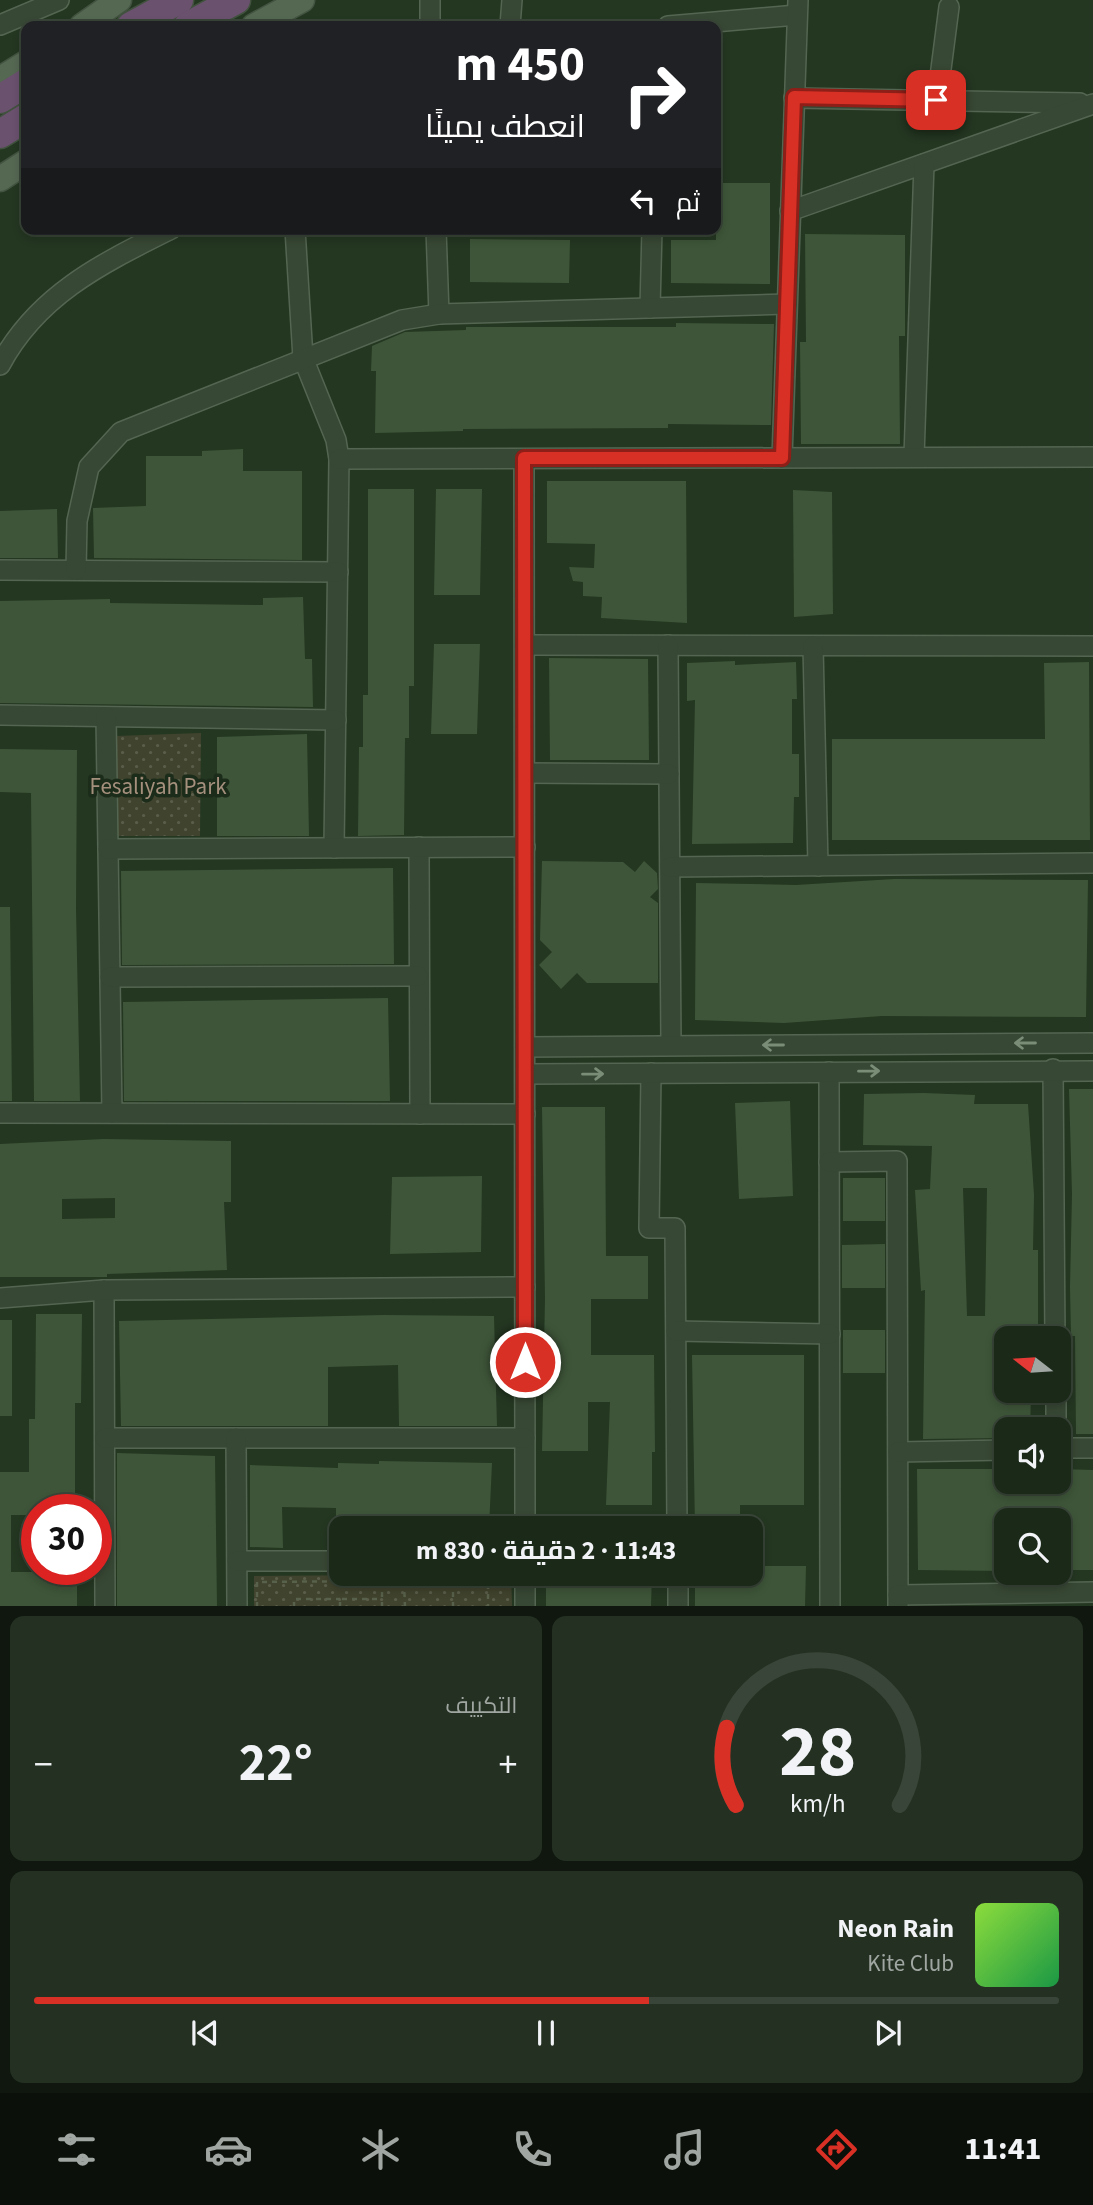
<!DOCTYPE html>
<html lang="ar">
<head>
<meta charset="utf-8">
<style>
	:root { --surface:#1b2919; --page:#243122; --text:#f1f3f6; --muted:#a0a6a2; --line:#394538; --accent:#d93025 }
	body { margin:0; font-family:"Source Sans 3",Cairo,sans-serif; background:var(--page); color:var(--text); direction:rtl; height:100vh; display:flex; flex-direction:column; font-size:26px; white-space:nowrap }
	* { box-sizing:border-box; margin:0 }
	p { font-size:23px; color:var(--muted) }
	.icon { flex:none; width:38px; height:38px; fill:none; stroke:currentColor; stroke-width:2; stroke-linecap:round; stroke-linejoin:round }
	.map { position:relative; height:1606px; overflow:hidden; direction:ltr }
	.side { display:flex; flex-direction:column; gap:10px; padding:10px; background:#0f170e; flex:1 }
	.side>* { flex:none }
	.top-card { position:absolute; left:21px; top:21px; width:700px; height:214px; border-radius:14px; box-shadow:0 4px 10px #0003,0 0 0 2px var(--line); direction:rtl; background:#202124; color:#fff; overflow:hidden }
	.needle { width:46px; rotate:287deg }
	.tools { position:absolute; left:994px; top:1326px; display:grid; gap:14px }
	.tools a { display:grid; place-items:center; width:77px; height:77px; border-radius:14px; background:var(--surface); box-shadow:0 4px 10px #0003,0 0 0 2px var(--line); font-size:35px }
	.speed { position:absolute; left:21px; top:1494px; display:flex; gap:14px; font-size:35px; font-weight:700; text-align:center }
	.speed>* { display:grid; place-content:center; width:91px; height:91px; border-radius:50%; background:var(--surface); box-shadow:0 4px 10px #0003,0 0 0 2px var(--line); line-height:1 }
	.speed .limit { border:10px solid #d22; background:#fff; color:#111 }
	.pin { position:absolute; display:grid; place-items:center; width:60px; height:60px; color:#fff; margin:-30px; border-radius:14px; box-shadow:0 4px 10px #0006 }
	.me { position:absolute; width:77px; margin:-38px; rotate:0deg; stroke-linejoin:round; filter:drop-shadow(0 0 5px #0008) }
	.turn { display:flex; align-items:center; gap:24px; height:147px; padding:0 21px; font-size:32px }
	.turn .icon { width:91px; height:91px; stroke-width:2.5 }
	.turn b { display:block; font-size:49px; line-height:60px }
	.then { display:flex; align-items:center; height:66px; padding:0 21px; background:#0003; gap:14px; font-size:26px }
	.big { font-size:52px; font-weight:700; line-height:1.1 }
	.side .tile { flex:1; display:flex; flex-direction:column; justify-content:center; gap:10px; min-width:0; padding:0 24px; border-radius:14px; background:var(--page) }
	.side .dial { align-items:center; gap:0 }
	.dial svg { height:182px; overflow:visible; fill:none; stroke:var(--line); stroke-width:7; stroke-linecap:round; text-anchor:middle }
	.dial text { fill:var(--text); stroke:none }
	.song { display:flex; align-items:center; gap:21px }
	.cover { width:84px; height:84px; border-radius:10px; background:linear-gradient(135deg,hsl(90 70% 55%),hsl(140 70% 35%)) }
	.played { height:7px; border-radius:4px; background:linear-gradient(90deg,var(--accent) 60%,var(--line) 60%) }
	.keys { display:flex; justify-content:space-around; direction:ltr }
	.heat { display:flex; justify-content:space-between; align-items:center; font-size:38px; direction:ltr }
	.side .tiles { flex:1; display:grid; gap:10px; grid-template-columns:1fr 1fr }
	.tile:last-child { grid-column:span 2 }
	.trip { position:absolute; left:329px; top:1516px; width:434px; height:70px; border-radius:14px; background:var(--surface); box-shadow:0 4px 10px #0003,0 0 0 2px var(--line); font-weight:700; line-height:70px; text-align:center; direction:rtl }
	.tabs { display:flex; height:112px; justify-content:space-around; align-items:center; background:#0b100a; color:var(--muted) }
	.tabs .icon { width:49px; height:49px }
	.tabs .current { color:var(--accent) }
	.tabs b { font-size:32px; color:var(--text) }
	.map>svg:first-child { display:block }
	.park { fill:url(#park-dots) }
	.building { fill:#3e5539; fill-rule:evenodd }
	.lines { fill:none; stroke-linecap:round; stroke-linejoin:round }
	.minor-casing { stroke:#546651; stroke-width:22 }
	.major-casing { stroke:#435440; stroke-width:27 }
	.highway-casing { stroke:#41523e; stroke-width:31 }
	.path { stroke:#58614b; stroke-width:2.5; stroke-dasharray:5 5; stroke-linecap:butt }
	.minor { stroke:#374834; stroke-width:19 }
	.major { stroke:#556852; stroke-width:24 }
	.highway { stroke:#6a516e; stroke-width:28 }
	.oneway { stroke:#7a8d77 }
	.route-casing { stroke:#8d1f18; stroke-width:18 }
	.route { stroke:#d93025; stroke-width:12 }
	.labels { text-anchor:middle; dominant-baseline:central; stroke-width:7; stroke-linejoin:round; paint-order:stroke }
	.park-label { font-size:23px; fill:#a5907d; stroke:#1c2c1a }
</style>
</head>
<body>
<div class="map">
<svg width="1093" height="1607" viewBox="0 0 1093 1607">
	<defs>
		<pattern id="park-dots" width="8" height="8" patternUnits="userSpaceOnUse" patternTransform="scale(1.75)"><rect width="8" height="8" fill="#40432d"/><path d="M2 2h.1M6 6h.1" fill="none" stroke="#595d49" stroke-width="1.8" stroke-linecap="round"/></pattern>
	</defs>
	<rect width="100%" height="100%" fill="#243721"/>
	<!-- park -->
	<g class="park">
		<polygon points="201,733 200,836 116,836 116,736"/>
		<polygon points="511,1574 512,1606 254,1606 254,1576"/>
	</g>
	<!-- building -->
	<g class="building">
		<polygon points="716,183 770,183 770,284 671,283 671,240 716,240"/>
		<polygon points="805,234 905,235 905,336 899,336 900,444 801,444 800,342 806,342"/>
		<polygon points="470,239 570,240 569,283 470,282"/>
		<polygon points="676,323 774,324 771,425 668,424 668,428 463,429 463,431 375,433 376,371 371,371 372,346 405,332 466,330 466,327 676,327"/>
		<polygon points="243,449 243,471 302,471 302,560 94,558 93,508 146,506 146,456 202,456 202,451"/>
		<polygon points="547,481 686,481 687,623 601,618 602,597 583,596 583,582 573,581 569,567 594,568 595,544 547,543"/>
		<polygon points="368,489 414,489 414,686 409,686 409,738 405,738 404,835 358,836 359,747 363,747 363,695 368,695"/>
		<polygon points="436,489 482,489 480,595 434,595"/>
		<polygon points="793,490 832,492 833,614 794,617"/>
		<polygon points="57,509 58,558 0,558 0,511"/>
		<polygon points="303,597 305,659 312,659 313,707 0,703 0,601 110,599 110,603 263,605 263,598"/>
		<polygon points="434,644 480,644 477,734 431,734"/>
		<polygon points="549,658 648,659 649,760 550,760"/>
		<polygon points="735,661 735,665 796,662 797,699 792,699 792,754 799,754 799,797 794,797 793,843 692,844 695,700 687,701 687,663"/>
		<polygon points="1089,662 1090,840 832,840 832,739 1045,739 1044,663"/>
		<polygon points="307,734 309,836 217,836 217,737"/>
		<polygon points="0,749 77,750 76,909 80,1101 34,1101 31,793 0,792"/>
		<polygon points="542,861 623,862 635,872 644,861 657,873 658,889 650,897 658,903 658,983 587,983 577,973 561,989 539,965 552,952 540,940"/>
		<polygon points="393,868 394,964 122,965 121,871"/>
		<polygon points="894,879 1088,880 1086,1017 882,1016 784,1023 695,1020 696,883 796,885"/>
		<polygon points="0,907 10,907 12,1101 0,1101"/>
		<polygon points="388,998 390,1101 124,1101 123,1002"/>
		<polygon points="1069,1089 1093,1089 1093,1434 1076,1434 1075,1336 1071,1336 1070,1287 1072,1194"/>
		<path d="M 924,1093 L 975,1095 L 974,1104 L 1028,1104 L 1034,1195 L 1033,1250 L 1038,1250 L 1038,1336 L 1006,1336 L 1006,1395 L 1031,1395 L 1030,1430 L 1006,1430 L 1006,1438 L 923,1439 L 925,1290 L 921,1291 L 915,1190 L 930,1189 L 932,1146 L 863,1145 L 864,1094 ZM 963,1188 L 987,1188 L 985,1316 L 967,1316 Z"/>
		<polygon points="790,1101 793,1196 739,1199 735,1103"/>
		<polygon points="542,1107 605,1107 606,1256 648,1256 648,1299 591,1299 591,1355 654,1355 655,1452 652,1452 652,1505 606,1505 610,1402 588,1402 588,1451 542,1451 545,1298"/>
		<path d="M 104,1139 L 231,1141 L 231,1202 L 224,1202 L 227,1270 L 107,1274 L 107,1277 L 0,1277 L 0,1144 ZM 115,1198 L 115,1218 L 62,1219 L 62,1199 Z"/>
		<polygon points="482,1176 481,1252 390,1254 392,1177"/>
		<rect x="843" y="1178" width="42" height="43"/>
		<polygon points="885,1244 885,1288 842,1288 842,1245"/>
		<polygon points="36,1314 82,1314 81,1403 75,1403 75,1510 37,1510 37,1515 11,1515 11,1572 77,1572 77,1607 0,1607 0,1472 29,1472 29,1419 35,1419"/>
		<polygon points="383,1315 494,1316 497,1426 399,1426 398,1365 328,1367 328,1426 121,1426 119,1321"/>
		<rect x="0" y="1320" width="12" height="96"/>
		<rect x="843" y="1330" width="42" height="43"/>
		<polygon points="692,1355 804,1355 804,1505 740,1505 740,1528 695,1528"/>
		<polygon points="117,1453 215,1456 217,1607 117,1607"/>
		<polygon points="379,1461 492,1463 489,1528 336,1528 336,1508 282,1507 283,1548 250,1547 250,1465 338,1468 338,1463 379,1464"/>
		<polygon points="917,1469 1006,1469 1006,1482 1059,1482 1059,1469 1093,1470 1093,1570 1059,1570 1059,1512 1006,1513 1006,1571 918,1570"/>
		<polygon points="760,1566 806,1566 805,1607 695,1607 695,1573 760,1573"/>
		<polygon points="546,1573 652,1573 651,1606 546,1607"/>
	</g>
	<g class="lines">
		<!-- minor casing -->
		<g class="minor-casing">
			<g id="minor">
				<polyline points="430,0 430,26"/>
				<polyline points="0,25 59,0"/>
				<polyline points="510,26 512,0"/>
				<polyline points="668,26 797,15"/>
				<polyline points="794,98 1080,103"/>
				<polyline points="937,100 949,7"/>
				<polyline points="790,211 1093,104"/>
				<polyline points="295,229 303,358 336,440 339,459 334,848"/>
				<polyline points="436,229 439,314"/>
				<polyline points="650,308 652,229"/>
				<path d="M 0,365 C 38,294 103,263 171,229"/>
				<polyline points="914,457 924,164"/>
				<polyline points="782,458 798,0"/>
				<polyline points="339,459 1093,457"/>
				<polyline points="524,459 525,1528"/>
				<polyline points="0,570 338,572"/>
				<polyline points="76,570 77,521 89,467 121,432 402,320 439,314 787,304"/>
				<polyline points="525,645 1093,646"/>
				<polyline points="668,645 671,1045"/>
				<polyline points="813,646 818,866"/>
				<polyline points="0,715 336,720"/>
				<polyline points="106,717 112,1113"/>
				<polyline points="525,773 669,774"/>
				<polyline points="419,847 420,1114"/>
				<polyline points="108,849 525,847"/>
				<polyline points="670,867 1093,863"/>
				<polyline points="110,977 418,976"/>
				<polyline points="525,1047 1093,1043"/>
				<polyline points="1053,1069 1055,1339"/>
				<polyline points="829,1072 830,1607"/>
				<polyline points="651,1073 649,1228 675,1228 677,1528"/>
				<polyline points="525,1074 1093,1071"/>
				<polyline points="0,1113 525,1114"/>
				<polyline points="829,1162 897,1161 898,1607"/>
				<polyline points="104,1290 105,1607"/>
				<polyline points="0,1298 104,1290 525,1287"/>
				<polyline points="676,1331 830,1334"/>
				<polyline points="1056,1391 1056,1430"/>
				<polyline points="105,1438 525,1438"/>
				<polyline points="236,1438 237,1607"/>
				<polyline points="1059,1448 1093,1448"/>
				<polyline points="898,1452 1006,1450"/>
				<polyline points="237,1561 341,1561"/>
				<polyline points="525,1573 525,1607"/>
				<polyline points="678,1573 678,1607"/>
				<polyline points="898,1595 1093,1592"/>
			</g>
		</g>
		<!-- major casing -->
		<g class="major-casing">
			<g id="major">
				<polyline points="82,26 119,0"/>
				<polyline points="254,26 302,0"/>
				<polyline points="0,79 26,63"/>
				<polyline points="0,179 26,162"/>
			</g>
		</g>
		<!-- highway casing -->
		<g class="highway-casing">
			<g id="highway">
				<polyline points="131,26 179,0"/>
				<polyline points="188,26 236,0"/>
				<polyline points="0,99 26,83"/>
				<polyline points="0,134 26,118"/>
			</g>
		</g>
		<!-- path -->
		<g class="path">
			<polyline points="488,1573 488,1580"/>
			<polyline points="404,1582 405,1607"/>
			<polyline points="257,1607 257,1582 488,1580 488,1607"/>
			<polyline points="294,1607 294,1599 340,1599"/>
			<polyline points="340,1607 340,1599 382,1599"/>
			<polyline points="382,1607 382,1582"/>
			<polyline points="453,1607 453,1581"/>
		</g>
		<!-- minor -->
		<use href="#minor" class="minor"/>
		<!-- major -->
		<use href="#major" class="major"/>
		<!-- highway -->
		<use href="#highway" class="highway"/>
	</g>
	<!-- one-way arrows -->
	<defs><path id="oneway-shaft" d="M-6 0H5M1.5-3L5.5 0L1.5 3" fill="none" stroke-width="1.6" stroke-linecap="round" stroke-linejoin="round" transform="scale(1.75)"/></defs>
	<g class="oneway">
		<use href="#oneway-shaft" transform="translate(1025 1043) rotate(180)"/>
		<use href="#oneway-shaft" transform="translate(773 1045) rotate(180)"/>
		<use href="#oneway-shaft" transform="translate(869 1071) rotate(-1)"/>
		<use href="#oneway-shaft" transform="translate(593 1074) rotate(-1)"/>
	</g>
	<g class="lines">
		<!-- route casing -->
		<g class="route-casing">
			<polyline id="route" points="525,1362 524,458 782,458 794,97 936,100"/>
		</g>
		<!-- route -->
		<use href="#route" class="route"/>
	</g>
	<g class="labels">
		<!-- park labels -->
		<g class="park-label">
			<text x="158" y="786">Fesaliyah Park</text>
		</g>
	</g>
</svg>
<div class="tools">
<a><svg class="needle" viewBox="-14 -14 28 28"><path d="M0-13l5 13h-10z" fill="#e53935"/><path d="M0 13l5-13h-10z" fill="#a0a6a2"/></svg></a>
<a><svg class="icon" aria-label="sound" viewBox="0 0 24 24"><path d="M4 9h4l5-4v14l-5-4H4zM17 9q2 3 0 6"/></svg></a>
<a><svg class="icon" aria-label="search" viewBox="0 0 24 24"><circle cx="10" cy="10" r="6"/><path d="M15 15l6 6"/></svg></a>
</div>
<div class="speed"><div class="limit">30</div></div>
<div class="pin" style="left:936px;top:100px;background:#d93025"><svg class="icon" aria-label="arrive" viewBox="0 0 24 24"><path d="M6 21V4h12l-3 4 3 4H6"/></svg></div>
<svg class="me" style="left:525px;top:1362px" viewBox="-20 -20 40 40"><circle r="17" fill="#d93025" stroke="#fff" stroke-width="3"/><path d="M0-11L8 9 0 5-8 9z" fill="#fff"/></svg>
<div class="trip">11:43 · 2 دقيقة · 830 m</div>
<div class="top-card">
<div class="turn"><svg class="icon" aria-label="right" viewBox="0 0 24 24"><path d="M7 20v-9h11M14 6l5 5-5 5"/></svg><div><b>450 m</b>انعطف يمينًا</div></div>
<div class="then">ثم<svg class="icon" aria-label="left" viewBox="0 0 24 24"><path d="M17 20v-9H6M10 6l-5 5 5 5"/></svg></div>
</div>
</div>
<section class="side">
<div class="tiles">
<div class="tile dial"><svg viewBox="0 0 100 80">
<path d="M14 69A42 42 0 1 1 86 69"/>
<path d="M14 69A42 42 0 0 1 10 35" stroke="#d93025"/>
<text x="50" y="56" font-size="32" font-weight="700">28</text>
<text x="50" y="72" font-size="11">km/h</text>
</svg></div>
<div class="tile"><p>التكييف</p>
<div class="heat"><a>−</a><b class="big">22°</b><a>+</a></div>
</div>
<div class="tile">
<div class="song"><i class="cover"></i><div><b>Neon Rain</b><p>Kite Club</p></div></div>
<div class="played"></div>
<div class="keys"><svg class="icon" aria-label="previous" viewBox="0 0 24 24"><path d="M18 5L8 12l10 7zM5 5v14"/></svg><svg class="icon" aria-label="pause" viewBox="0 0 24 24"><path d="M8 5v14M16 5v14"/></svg><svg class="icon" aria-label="next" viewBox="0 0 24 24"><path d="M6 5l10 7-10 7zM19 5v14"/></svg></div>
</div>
</div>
</section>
<nav class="tabs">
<b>11:41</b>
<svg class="icon current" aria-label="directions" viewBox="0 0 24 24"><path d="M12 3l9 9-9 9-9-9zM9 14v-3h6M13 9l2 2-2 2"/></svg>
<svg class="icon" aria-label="music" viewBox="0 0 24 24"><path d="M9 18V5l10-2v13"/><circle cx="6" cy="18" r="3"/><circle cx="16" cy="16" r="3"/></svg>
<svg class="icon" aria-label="phone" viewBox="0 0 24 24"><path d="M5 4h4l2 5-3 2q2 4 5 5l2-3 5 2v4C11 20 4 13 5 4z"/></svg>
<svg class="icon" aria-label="climate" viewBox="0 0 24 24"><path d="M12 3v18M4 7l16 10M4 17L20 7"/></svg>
<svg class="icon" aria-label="car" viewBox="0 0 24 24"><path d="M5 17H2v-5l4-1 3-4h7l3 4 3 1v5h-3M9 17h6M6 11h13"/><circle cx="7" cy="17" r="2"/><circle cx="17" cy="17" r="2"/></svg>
<svg class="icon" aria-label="filters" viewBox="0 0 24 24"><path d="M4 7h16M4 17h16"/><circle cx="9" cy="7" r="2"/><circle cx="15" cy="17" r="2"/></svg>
</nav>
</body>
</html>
